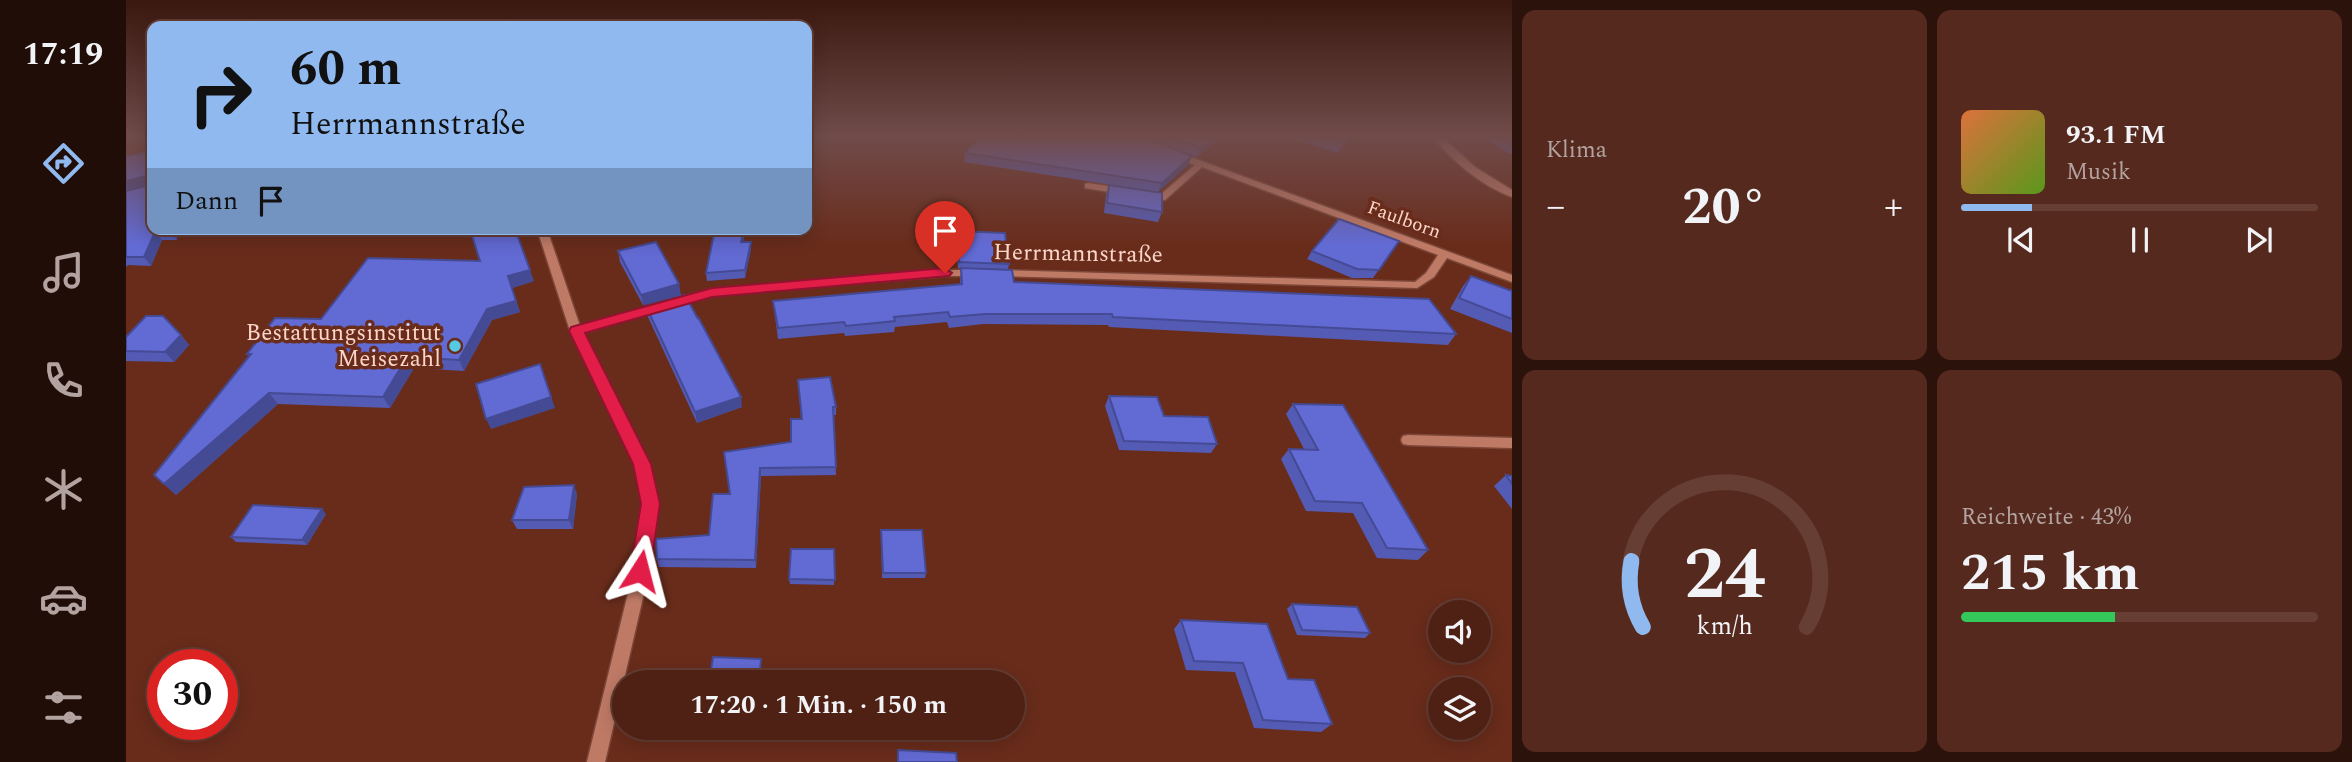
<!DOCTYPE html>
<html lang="de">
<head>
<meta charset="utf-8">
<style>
	:root { --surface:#4f2114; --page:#55291d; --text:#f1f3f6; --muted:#b3a3a0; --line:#663e34; --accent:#90b9f0 }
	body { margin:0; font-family:Spectral,serif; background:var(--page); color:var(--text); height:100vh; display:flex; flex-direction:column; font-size:26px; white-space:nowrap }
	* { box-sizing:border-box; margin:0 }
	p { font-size:23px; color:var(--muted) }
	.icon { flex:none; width:38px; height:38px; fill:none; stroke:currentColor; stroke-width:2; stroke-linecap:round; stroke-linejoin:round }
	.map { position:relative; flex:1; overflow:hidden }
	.panel { display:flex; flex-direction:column; gap:10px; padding:10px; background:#2b120b; width:840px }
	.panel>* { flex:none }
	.top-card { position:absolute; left:21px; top:21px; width:665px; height:214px; border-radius:14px; box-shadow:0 4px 18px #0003,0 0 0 2px var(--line); background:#90b9f0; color:#111; overflow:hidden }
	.buttons { position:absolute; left:1302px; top:600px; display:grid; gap:14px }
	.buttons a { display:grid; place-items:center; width:63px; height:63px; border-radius:50%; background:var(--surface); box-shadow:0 4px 18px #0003,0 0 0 2px var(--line); font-size:35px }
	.speed { position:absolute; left:21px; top:649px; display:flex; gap:14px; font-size:35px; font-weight:700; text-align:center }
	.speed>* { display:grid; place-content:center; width:91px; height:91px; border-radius:50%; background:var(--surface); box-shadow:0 4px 18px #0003,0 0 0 2px var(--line); line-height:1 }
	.speed .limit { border:10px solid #d22; background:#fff; color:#111 }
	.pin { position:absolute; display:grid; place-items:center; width:60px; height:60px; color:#fff; margin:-72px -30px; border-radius:50% 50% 50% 0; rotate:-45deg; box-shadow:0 0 7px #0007 }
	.pin .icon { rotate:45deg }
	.me { position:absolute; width:77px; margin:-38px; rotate:9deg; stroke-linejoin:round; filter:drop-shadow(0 0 5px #0008) }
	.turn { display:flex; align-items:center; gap:24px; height:147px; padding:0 28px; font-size:32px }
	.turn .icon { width:91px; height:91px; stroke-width:2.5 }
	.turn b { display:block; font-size:49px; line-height:60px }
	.then { display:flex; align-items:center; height:66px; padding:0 28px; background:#0003; gap:14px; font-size:26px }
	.big { font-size:52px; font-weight:700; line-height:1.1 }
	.panel .widget { flex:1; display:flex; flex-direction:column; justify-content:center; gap:10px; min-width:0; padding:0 24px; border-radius:14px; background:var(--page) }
	.panel .dial { align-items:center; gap:0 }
	.dial svg { height:182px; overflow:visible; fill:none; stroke:var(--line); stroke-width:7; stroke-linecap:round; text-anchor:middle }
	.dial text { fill:var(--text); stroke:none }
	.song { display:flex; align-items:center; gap:21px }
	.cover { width:84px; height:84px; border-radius:10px; background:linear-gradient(135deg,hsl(20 70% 55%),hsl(90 70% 35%)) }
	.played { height:7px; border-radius:4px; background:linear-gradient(90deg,var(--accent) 20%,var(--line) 20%) }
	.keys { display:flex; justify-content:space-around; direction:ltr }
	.heat { display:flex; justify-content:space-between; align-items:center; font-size:38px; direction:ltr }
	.charge { height:10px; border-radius:5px; background:linear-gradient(90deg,#34c759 43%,var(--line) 0) }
	.panel .tiles { flex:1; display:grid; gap:10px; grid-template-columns:repeat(2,1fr) }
	.trip { position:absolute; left:486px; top:670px; width:413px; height:70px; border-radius:35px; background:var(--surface); box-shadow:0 4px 18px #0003,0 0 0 2px var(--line); font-weight:700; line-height:70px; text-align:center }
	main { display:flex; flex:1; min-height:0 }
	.dock { display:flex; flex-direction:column; width:126px; justify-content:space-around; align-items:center; background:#200d08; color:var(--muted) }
	.dock .icon { width:49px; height:49px }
	.dock .selected { color:var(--accent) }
	.dock b { font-size:32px; color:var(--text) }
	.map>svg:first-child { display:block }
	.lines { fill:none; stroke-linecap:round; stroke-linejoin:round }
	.minor-casing { stroke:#7c4738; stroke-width:3 }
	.minor { fill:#bf7a66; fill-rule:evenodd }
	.wall { fill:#545bb5 }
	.shaded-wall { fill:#454a94 }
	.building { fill:#626ad3; stroke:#454a94; stroke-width:2 }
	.route { fill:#e11d48; stroke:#92132f; stroke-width:2 }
	.poi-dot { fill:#59c8e4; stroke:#692c1b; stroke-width:2.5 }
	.labels { text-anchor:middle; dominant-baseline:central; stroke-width:7; stroke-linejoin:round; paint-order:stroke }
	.far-street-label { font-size:19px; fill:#fbd5c9; stroke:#692c1b }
	.street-label { font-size:23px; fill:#fbd5c9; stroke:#692c1b }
	.poi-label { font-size:23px; fill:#fbd5c9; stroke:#692c1b; text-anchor:end }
</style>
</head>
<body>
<main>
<nav class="dock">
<b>17:19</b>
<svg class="icon selected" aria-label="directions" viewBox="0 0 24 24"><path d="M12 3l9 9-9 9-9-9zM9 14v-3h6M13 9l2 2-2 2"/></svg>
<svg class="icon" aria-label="music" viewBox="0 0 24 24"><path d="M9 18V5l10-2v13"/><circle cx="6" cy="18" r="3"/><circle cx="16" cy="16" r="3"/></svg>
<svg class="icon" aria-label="phone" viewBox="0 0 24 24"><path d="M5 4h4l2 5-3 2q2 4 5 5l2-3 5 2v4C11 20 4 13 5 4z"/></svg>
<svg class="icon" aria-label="climate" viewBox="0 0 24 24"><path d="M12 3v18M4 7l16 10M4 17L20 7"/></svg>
<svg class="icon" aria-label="car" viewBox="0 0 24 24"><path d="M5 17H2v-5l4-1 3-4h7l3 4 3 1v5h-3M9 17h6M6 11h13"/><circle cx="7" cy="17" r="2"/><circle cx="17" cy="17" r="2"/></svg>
<svg class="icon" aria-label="filters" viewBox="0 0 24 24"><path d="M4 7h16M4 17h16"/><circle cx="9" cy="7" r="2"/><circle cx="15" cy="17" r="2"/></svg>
</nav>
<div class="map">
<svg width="1386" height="762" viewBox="0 0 1386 762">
	<rect width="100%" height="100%" fill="#692c1b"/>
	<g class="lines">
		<!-- minor casing -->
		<g class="minor-casing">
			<g id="minor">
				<path d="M 1307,137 L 1316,137 L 1349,167 L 1386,190 L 1386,197 C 1356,186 1327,162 1307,137 Z"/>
				<polygon points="1051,152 1386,275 1386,282 1321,258 1308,277 1291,288 871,276 866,273 871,270 1289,282 1300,273 1312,255 1076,167 1039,200 1018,197 1018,193 1034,195 1069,165 1048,157 1048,153"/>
				<polygon points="962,183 996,188 1001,191 996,194 959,188 959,184"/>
				<polygon points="411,229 421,229 454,326 585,289 819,270 850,270 855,273 850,276 819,276 586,295 457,333 523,464 531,504 518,593 479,762 461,762 502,593 517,504 509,464 444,331"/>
				<polygon points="1282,435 1386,438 1386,448 1282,445 1277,444 1275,440 1277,436"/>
			</g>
		</g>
		<!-- minor -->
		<use href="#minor" class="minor"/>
	</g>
	<!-- wall -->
	<g class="wall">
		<polygon points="854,137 1092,137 1091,140 1071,157 1018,137 1066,156 1062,165 1032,192 838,162 839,153"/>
		<polygon points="1161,137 1226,137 1211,153"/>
		<polygon points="1357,137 1386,137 1386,154 1380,152"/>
		<polygon points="26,151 26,229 52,229 51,240 36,240 25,266 2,265 0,267 0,191 23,185 0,190 0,156"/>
		<polygon points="983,185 1036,212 1032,222 978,213 980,194"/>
		<polygon points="589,229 619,229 617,242 625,242 625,249 619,278 581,281 580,273"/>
		<polygon points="831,231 883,264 882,269 832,268 830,236"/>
		<polygon points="1273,241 1247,278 1226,278 1181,259 1186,251"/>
		<polygon points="492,251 555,295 517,305 494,262"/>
		<polygon points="835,268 888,282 1330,334 1322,345 983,327 982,325 857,324 823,328 821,322 769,327 768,332 719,336 718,333 652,339 647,301 834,284"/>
		<polygon points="1345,276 1386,291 1386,333 1324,309 1337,286"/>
		<polygon points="408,281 386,288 394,312 366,320 338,371 288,368 264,408 152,404 50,495 28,475 123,356 121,354 195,319"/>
		<polygon points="520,306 616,407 571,423 522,317"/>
		<polygon points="55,335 63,345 48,362 0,361 0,337"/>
		<polygon points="672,380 710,407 710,415 708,415 710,475 635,476 630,568 533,567 531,559 583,535 604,494 665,442 675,419"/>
		<polygon points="983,396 1038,416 1091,444 1085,453 993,450 979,406"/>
		<polygon points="1167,404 1302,550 1292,560 1251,558 1227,513 1180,511 1155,459 1163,449 1178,449 1160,414"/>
		<polygon points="1380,475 1386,476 1386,509 1368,486"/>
		<polygon points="451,494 447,529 391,529 386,520"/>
		<polygon points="200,514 181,545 110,542 105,537"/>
		<polygon points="755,530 800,573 799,578 756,578"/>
		<polygon points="708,549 708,585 664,584 663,579"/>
		<polygon points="1166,604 1244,633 1239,638 1171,635 1161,609"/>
		<polygon points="1055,620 1162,679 1206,724 1195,732 1128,728 1109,672 1060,670 1048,629"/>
	</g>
	<!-- shaded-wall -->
	<g class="shaded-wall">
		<polygon points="1087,137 1092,137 1091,140 1071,157 1075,148"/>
		<polygon points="1222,137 1226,137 1211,153 1216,143"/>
		<polygon points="1066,156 1062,165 1032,192 1036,183"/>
		<polygon points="20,176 25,184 0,190 0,181"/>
		<polygon points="45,229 52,229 51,240 45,232"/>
		<polygon points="618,229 619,229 616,249 615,242"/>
		<polygon points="29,232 36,240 25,266 18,257"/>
		<polygon points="625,242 625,249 619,278 619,270"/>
		<polygon points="404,270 408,281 386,288 394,312 366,320 338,371 333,360 361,309 382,276"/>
		<polygon points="553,284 555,295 517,305 515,295"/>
		<polygon points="55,335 63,345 48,362 39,352"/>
		<polygon points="281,357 288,368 264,408 257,397"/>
		<polygon points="414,364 429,408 365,429 360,419"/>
		<polygon points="143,393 152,404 50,495 38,484"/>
		<polygon points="615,397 616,407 571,423 569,412"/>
		<polygon points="634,468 635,476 630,568 629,560"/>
		<polygon points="448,485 451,494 447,529 443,520"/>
		<polygon points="196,509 200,514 181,545 176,540"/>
	</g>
	<!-- building -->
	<g class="building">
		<polygon points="854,137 1017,137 1066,156 1036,183 839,153"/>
		<polygon points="1044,137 1087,137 1075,148"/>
		<polygon points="1197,137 1222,137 1216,143"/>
		<polygon points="1373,137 1386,137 1386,145 1385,145"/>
		<polygon points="26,151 26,229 45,229 45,232 29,232 18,257 0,257 0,191 23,185 20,176 0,181 0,156"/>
		<polygon points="983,185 1036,193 1036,212 981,203"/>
		<polygon points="1213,219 1273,241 1253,270 1231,269 1186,251"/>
		<polygon points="344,229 389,229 404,270 382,276 390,301 361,309 333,360 281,357 257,397 143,393 38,484 28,475 125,354 121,354 149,318 195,319 242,258 354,261"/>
		<polygon points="589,229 618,229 615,242 625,242 619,270 580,273"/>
		<polygon points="831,231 879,233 883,264 833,262"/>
		<polygon points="530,242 553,284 515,295 492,251"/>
		<polygon points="835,268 886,270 888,282 1303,299 1330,334 987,317 986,314 859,314 824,317 822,312 768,317 769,321 720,326 718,322 652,328 647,301 836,284"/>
		<polygon points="1345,276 1386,291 1386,319 1333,298"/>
		<polygon points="559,295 572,319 572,317 615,397 569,412 520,306"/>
		<polygon points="20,316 37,316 55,335 39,352 0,351 0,337"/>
		<polygon points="414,364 425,397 360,419 350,384"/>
		<polygon points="704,377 710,407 707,407 710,467 634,468 629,560 531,559 530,539 583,535 587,494 604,494 598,452 665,442 665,419 676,419 672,380"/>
		<polygon points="983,396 1031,397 1038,416 1082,417 1091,444 998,441"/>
		<polygon points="1167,404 1217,405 1302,550 1261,548 1236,503 1189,501 1163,449 1192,450"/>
		<polygon points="1380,475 1386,476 1386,484"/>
		<polygon points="448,485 443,520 386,520 398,487"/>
		<polygon points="127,505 196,509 176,540 105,537"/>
		<polygon points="755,530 796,530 800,573 757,573"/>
		<polygon points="665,549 708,549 709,580 663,579"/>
		<polygon points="1166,604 1231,607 1244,633 1176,630"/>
		<polygon points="1055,620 1141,624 1162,679 1188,680 1206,724 1137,720 1117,663 1068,661"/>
		<polygon points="587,657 635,659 633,682 583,682"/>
		<polygon points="772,750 830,753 831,762 772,762"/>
	</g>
	<!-- sky -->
	<linearGradient id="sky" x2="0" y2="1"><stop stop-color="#3a180f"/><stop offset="0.56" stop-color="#704b4a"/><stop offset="1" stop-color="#704b4a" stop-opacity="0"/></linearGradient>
	<rect width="1386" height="244" fill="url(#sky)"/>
	<!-- route -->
	<polygon class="route" points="819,268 826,273 823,276 586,297 459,333 525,464 534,504 524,571 521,577 514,580 507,577 504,571 515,504 507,464 443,331 445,327 586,288"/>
	<!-- markers -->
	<circle class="poi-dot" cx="329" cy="346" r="7"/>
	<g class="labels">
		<!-- far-street labels -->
		<g class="far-street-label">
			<text transform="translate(1278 220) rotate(20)">Faulborn</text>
		</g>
		<!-- street labels -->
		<g class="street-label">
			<text transform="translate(952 254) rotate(1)">Herrmannstraße</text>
		</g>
		<!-- poi labels -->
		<g class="poi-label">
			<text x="315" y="333">Bestattungsinstitut<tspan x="315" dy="26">Meisezahl</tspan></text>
		</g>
	</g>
</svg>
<div class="buttons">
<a><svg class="icon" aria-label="sound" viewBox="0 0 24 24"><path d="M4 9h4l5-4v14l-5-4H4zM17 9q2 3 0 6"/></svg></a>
<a><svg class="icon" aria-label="layers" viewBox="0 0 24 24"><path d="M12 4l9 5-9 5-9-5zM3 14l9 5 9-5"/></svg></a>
</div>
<div class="speed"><div class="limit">30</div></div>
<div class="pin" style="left:819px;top:273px;background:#d93025"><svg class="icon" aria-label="arrive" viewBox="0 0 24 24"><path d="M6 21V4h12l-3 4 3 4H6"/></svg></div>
<svg class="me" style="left:514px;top:571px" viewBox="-20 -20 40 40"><path d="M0-17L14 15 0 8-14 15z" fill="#e11d48" stroke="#fff" stroke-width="4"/></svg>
<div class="trip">17:20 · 1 Min. · 150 m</div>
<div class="top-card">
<div class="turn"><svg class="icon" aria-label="right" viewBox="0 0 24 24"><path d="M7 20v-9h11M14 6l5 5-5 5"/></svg><div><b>60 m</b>Herrmannstraße</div></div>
<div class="then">Dann<svg class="icon" aria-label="arrive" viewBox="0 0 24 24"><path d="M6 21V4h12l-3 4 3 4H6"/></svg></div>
</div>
</div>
<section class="panel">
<div class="tiles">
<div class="widget"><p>Klima</p>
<div class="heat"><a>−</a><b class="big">20°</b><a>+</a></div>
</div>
<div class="widget">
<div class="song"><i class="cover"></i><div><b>93.1 FM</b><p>Musik</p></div></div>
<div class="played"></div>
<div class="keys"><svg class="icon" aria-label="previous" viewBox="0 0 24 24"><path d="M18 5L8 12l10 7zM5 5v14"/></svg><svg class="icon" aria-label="pause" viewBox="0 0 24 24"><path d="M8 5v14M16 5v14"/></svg><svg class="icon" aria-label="next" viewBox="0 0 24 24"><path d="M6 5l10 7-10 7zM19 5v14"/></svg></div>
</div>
<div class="widget dial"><svg viewBox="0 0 100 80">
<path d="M14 69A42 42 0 1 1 86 69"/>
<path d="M14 69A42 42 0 0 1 9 40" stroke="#90b9f0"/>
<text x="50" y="56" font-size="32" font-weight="700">24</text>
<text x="50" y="72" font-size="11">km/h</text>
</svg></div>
<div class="widget"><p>Reichweite · 43%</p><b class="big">215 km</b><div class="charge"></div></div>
</div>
</section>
</main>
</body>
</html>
